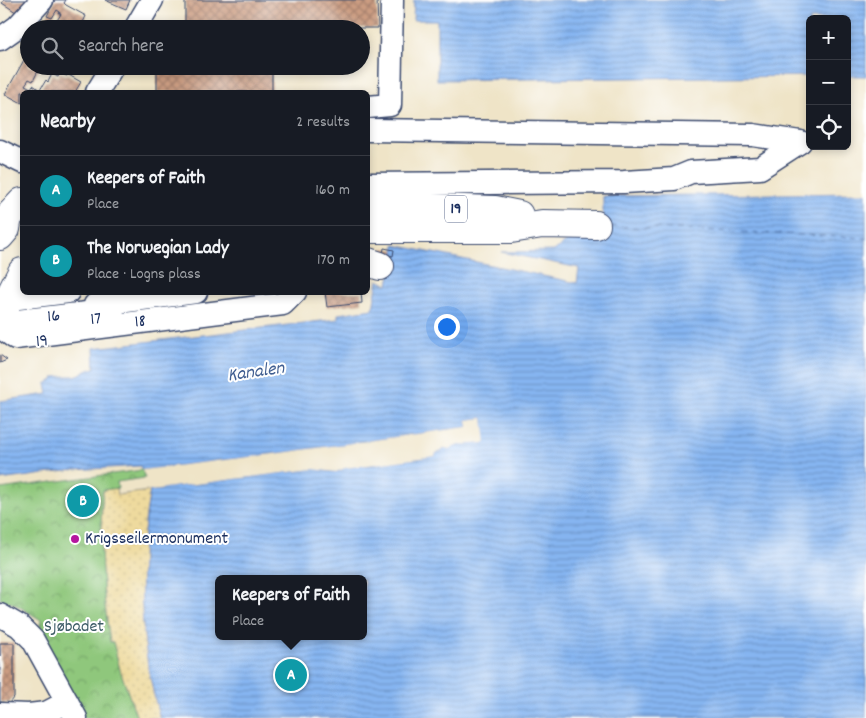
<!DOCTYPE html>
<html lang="en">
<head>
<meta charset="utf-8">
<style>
  :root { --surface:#171b24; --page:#242831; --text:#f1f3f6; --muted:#9ea1a6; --line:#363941; --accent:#1a73e8 }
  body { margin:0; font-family:Dekko,sans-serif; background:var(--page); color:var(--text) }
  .controls { position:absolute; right:15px; top:15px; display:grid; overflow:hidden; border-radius:8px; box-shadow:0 2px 8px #0003 }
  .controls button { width:45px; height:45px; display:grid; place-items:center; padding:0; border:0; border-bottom:1px solid var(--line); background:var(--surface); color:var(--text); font:25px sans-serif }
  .you { position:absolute; left:446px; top:326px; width:18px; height:18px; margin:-12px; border:4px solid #fff; border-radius:50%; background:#1a73e8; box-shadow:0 0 0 8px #1a73e833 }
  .badge { display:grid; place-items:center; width:32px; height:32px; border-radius:50%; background:var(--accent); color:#fff; font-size:16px; font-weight:700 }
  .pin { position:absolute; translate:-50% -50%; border:2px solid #fff; box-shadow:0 1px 5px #0006 }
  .popup { position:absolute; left:215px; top:575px; width:152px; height:65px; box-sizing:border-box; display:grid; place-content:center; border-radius:8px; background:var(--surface); filter:drop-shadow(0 1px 4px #0005); font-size:16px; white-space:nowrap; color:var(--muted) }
  .popup b { font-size:19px; color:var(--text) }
  .popup::after { content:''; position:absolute; left:50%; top:100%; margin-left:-10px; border:10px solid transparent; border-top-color:var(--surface) }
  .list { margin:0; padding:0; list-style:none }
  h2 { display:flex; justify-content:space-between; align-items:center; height:65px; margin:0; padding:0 20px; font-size:21px }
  h2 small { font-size:16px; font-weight:400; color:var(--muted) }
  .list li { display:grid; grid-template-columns:32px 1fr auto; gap:15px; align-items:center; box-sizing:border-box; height:70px; padding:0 20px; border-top:1px solid var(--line) }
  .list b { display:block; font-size:19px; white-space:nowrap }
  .list p { margin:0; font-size:16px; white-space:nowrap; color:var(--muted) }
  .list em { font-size:16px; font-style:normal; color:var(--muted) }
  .icon { flex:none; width:28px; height:28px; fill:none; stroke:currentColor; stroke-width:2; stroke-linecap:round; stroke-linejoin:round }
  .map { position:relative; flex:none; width:866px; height:718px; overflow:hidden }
  .search { position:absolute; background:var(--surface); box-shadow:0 2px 8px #0003; left:20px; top:20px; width:350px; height:55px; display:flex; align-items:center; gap:12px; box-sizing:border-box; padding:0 18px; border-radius:28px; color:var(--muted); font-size:19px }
  .panel { position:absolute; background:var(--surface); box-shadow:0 2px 8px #0003; left:20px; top:90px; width:350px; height:205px; border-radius:8px }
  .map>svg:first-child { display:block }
</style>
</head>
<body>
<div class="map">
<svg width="866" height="718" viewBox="0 0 866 718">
  <defs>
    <pattern id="sand-dots" width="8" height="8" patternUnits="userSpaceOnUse" patternTransform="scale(1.25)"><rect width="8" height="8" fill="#eeda9e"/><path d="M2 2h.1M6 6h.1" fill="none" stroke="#ccbb8a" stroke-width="1.8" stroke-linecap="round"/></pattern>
    <pattern id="park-crowns" width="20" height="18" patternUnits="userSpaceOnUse" patternTransform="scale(1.25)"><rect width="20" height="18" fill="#8fc77b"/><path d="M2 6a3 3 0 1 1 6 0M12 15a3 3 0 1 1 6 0" fill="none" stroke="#74a268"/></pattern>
    <pattern id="water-rules" width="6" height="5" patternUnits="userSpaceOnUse" patternTransform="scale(1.25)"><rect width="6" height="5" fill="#86b5f1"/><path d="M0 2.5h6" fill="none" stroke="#6d94c6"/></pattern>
    <pattern id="building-cross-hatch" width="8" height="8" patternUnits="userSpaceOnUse" patternTransform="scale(1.25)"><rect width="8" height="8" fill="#cb9c81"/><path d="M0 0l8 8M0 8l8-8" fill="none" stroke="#a4806d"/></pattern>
  </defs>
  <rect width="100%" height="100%" fill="#fff"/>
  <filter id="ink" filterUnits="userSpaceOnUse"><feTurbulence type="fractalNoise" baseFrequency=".02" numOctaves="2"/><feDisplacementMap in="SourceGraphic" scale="10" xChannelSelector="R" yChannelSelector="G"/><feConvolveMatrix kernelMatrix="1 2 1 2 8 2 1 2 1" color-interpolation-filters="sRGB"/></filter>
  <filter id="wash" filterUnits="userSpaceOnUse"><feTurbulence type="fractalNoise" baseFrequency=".0096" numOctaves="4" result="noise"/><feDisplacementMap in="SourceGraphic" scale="20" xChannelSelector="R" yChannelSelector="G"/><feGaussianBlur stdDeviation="1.12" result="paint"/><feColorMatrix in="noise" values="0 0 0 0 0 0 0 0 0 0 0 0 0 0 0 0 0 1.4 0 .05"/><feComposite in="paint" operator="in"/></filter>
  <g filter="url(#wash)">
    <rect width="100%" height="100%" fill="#efe4c7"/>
    <path fill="url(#sand-dots)" stroke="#84847e" d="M116,488L117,495L150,491C136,564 139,646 160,718H137L120,670L113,642H110C102,591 98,541 103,490Z"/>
    <path fill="url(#park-crowns)" stroke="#557b6c" d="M142,470L145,478L117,482L118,488L103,490C98,541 102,591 110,642H113L120,670L137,718H84L38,633L41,620L15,604L0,599V489Z"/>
    <g fill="url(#water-rules)" stroke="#5072a8" fill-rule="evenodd">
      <path d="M414,0H866V76H847V19H810V76L437,80V20H413Z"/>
      <path d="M866,193V718H160C139,646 136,564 150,491L160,490L164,488L313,469C327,469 332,476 345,468L435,456L436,453L443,450L444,448L449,449L459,445L485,443L483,418L467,420L468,427L460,428L274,454L142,470L140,466L74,470L0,480V401L48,394L46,384L53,380L54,377C61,376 68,376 75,376C80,375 88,369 95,368L94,348L338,319V314L373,309L378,280L388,285L395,245L577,283L579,268L501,252L554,251L570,239H603V196ZM218,579H364V636H218Z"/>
    </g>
    <path fill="#efe4c7" d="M483,418L486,443L459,445L449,449L444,448L443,450L436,453L435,456L345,468L336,472L313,469L164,488L160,490L148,491L149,489L159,488L164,485L313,467H320L333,470L345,466L433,454L434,451L441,448L443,445L448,447L459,442L483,441L481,421L470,423L469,428L460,431L274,457L143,473L142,470L274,454L460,428L468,427L467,420Z"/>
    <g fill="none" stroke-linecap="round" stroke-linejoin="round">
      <path stroke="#405e91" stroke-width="1" stroke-dasharray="6 5" stroke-linecap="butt" d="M610,226L866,238"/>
    </g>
    <g id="blocks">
      <g fill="url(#building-cross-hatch)">
        <path d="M4,0H29L19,14L2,3Z"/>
        <path d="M55,0H66L64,3L66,5L86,16L80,29H69L56,22L61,14H59L60,12L57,10L52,18L47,16Z"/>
        <path d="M105,0H130L126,9Z"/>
        <path d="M185,0H377L378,28H156V26H185Z"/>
        <path d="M43,24L51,29H40Z"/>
        <path d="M29,51V66L40,67L33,81L29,79L25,85L31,88L33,85L40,90L46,80L48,82L52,74L58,77L60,73L67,76V74L81,82L75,92H22V103L5,94Z"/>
        <rect x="157" y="66" width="115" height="26"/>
        <path d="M384,248L394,250L393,256L383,254Z"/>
        <path d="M325,292H361L362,303L327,307Z"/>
        <path d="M0,355L7,360L0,363Z"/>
        <path d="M0,643H14V697L9,703L0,702V674L1,675Z"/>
      </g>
    </g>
  </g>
  <g filter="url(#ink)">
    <use href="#blocks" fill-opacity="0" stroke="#3b4a6e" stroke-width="1"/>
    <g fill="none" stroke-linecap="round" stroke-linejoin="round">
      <g stroke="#3b4a6e" stroke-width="25">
        <g id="minor">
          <path d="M135,29L152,0"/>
          <path d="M0,39L17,27L42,0"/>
          <path d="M97,92L113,66"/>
          <path d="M368,107L390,105L392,0"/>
          <path d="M368,130L753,135L800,142"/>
          <path d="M0,151L22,162"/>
          <path d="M368,184L624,182L674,179L691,172L760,168L800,142"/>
          <path d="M10,299L68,292"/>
          <path d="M95,305L196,292"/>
          <path id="s1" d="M0,323L113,310"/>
          <path id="s2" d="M0,327L15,338L283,304L295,292"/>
          <path d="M0,615L19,626L33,640L76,718"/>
          <path d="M0,714L29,715L46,713L67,702"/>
        </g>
      </g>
      <g stroke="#3b4a6e" stroke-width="30">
        <g id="highway">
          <path d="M368,206L495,210L519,215"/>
          <path d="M368,229H511L542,224L596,225"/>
          <path d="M0,236L6,229L8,217L22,202"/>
          <path d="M368,262L380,266"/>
          <path d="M0,315L22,272"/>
        </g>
      </g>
      <use href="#minor" stroke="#fff" stroke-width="22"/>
      <use href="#highway" stroke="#fff" stroke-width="28"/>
    </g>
  </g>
  <circle fill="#b5179e" stroke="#fff" stroke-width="2" cx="75" cy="539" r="5"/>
  <g text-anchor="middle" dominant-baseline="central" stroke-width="4" stroke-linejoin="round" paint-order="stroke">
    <rect fill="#fff" stroke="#5f6d8e" stroke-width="1" x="445" y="195.5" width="22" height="27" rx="4"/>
    <g font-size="16" font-weight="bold" fill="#1b2f5e">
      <text x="456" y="209">19</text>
    </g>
    <g font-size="18" fill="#1b2f5e" stroke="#fff">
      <text stroke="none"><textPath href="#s1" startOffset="54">16</textPath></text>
      <text transform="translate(96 320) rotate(-7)">17</text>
      <text stroke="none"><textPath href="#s2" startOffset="145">18</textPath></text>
      <text transform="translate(42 342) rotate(-7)">19</text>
    </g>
    <g font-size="18" fill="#1b2f5e" stroke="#fff" text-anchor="start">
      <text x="85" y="539">Krigsseilermonument</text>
    </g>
    <g font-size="18" fill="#3e5d67" stroke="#fff">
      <text x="74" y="627">Sjøbadet</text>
    </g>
    <g font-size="19" font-style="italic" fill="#405e91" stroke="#fff">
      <text transform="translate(256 373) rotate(-8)">Kanalen</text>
    </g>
  </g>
</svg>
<div class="controls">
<button>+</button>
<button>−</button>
<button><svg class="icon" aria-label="locate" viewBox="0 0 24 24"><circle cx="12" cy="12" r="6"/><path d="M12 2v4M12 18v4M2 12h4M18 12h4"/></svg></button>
</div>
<div class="you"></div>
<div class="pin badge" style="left:291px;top:675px;background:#0f9aa8">A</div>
<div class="popup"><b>Keepers of Faith</b>Place</div>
<div class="pin badge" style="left:83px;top:501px;background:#0f9aa8">B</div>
<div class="search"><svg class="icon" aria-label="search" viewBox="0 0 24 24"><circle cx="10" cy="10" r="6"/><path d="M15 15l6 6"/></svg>Search here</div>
<section class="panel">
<h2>Nearby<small>2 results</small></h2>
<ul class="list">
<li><span class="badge" style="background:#0f9aa8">A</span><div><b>Keepers of Faith</b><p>Place</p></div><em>160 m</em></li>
<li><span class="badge" style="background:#0f9aa8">B</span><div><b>The Norwegian Lady</b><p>Place · Logns plass</p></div><em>170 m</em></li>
</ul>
</section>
</div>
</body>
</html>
